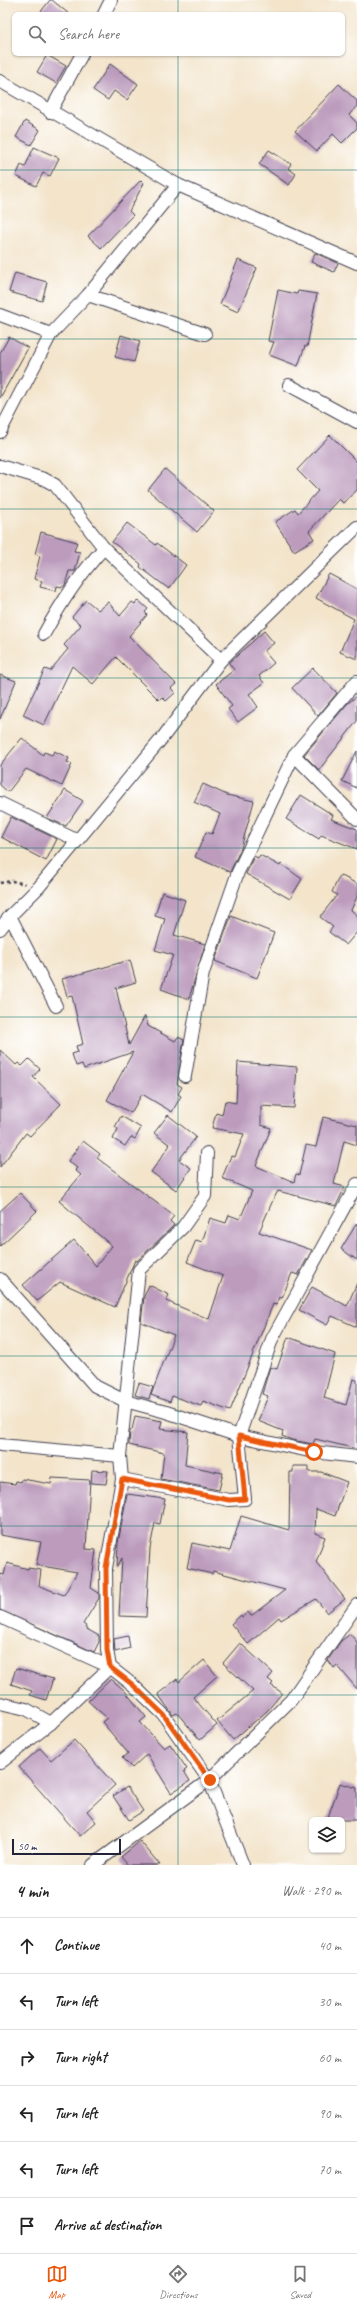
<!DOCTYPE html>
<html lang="en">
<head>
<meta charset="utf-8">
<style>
  :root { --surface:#fff; --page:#f6f6f6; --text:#222; --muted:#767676; --line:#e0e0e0; --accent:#ea580c }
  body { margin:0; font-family:Caveat,sans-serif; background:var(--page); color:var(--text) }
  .controls { position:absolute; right:12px; bottom:12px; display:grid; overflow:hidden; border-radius:6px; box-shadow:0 1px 3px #0004 }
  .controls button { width:36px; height:36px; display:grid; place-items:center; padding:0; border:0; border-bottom:1px solid var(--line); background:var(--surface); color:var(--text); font:20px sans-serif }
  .scale { position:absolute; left:12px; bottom:10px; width:109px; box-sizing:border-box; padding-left:4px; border:2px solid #22223b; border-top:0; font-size:11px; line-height:14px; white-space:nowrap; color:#22223b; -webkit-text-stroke:3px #fff; paint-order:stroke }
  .stop { position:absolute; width:12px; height:12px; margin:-9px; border:3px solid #ea580c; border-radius:50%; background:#fff }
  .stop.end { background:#ea580c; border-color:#fff; box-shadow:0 1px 4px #0008 }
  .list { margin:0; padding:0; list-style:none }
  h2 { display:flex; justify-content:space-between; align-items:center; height:52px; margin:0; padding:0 16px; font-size:17px }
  h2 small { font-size:13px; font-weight:400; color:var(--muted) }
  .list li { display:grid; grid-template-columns:26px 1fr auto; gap:12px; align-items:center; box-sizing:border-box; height:56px; padding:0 16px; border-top:1px solid var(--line) }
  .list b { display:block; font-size:15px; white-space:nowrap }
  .list em { font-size:13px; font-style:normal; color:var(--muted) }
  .icon { flex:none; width:22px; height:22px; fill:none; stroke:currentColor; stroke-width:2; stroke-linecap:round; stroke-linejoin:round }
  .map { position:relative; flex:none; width:357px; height:1865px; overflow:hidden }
  .search { position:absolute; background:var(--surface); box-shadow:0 1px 3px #0004; left:12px; right:12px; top:12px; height:44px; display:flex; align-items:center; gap:10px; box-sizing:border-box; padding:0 14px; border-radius:6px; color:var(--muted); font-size:15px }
  .sheet { height:388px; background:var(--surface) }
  nav { display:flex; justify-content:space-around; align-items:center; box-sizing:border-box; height:56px; border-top:1px solid var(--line); background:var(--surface); font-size:11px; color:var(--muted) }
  nav a { display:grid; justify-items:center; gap:2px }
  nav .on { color:var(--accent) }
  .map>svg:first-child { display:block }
</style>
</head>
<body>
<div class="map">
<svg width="357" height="1865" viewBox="0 0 357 1865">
  <rect width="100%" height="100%" fill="#fff"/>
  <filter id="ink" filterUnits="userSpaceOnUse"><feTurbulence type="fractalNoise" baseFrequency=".025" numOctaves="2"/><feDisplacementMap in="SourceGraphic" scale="8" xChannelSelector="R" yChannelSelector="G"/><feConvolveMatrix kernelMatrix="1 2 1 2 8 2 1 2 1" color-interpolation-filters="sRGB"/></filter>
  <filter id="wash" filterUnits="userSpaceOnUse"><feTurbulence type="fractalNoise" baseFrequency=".012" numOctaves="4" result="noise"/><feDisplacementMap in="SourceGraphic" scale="16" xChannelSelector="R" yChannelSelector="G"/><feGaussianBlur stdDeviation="0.9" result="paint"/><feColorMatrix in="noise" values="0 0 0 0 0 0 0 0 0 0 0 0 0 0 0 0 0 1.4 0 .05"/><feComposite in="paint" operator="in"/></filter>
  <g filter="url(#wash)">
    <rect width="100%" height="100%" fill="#f3e4ca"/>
    <g id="blocks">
      <g fill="#bc9bbd">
        <path d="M50,0H52L69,14H39Z"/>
        <path d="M47,55L66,66L56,83L37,72Z"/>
        <path d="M110,64L138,84L127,100L114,91L108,100L93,90Z"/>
        <path d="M339,84L357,101V106L349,115L357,123V128L342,143L333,134L317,151L295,131Z"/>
        <path d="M25,121L40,130L31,145L16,137Z"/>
        <path d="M34,147L59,158L50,176L43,173L36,186L16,176L21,165L25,167Z"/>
        <path d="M269,150L291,164L288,168L296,174L289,185L259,164Z"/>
        <path d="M141,180L144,183L129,211L133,215L101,248L88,236Z"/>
        <path d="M315,253L338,263L334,272L311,262Z"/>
        <path d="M238,260L257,268L238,312L220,304Z"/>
        <path d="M15,273L47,282L42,301L9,292Z"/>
        <path d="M278,290L297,294L298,291L317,294L307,347L305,346L298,366L269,355L274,342L268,341Z"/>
        <path d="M121,335L140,341L134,362L115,357Z"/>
        <path d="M9,337L28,348L0,398V353Z"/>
        <path d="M330,435L357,462V490L343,503L339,499L309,531L314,539L294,551L275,522L295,509L298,513L318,491L297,470Z"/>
        <path d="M165,469L214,511L197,532L148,490Z"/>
        <path d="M127,523L156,545L157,543L186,565L169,589L140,567L141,564L112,542Z"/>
        <path d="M41,532L77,542L74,551L80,552L75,571H69L65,585L63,587L57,586L56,591L40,587L42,581L34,579L40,556L35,554Z"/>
        <path d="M329,574L357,589V659L340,652L354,619L316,598Z"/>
        <path d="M86,600L98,610L108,602L120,616L132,602L135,604L138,600L148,609L145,612L147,615L129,636L176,684L171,688L175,693L166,701L162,697L159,700L116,657L93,684L72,666L44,725L23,715L45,669L50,671L68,649L64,645L81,625L72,617Z"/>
        <path d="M264,631L274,643L264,651L274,663L259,676L264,683L249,694L258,707L238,722L228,709L232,706L216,684L234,670L229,663Z"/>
        <path d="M313,668L337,693L318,716L292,688Z"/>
        <path d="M0,675L16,681L0,719Z"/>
        <path d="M357,696V721L319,770L304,755L347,704Z"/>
        <path d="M22,738L43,755L44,752L52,755L54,751L69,758L67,762L72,764L62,786L26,769L8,792L0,785V765Z"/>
        <path d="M357,751V788L342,781Z"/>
        <path d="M203,784L227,795L254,801L241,848L230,872L195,857L206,832L212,834L220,814L194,802Z"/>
        <path d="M65,790L83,801L66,826L47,818Z"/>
        <path d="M301,795L333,815L331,819L357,829V849L321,835L319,839L286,819Z"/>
        <path d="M11,817L57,839L46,861L1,837Z"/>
        <path d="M260,855L280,866L281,864L302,879L290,899L246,874L254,856L258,858Z"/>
        <path d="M340,875L357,884V897L351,910L357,915V932L346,945L329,932L333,927L320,917L337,895L332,892Z"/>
        <path d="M162,892L185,900L174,935L205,944L189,999L161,989L173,955L155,950L165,919L155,916Z"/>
        <path d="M231,916L274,933L257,978L215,961Z"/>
        <path d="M130,960L136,982L116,988L129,1045L145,1016L148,1026L175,1041L178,1037L184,1040L177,1084L182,1087L178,1094L181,1096L172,1112L142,1094L131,1113L107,1100L133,1052L84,1069L82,1064L76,1066L72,1054L78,1052L76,1046L83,1044L72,996L67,997L62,979Z"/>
        <path d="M0,1050L16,1065L18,1063L22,1066L29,1059L40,1069L33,1077L61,1104L30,1136L26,1133L0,1167Z"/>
        <path d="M238,1062L297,1067L294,1108L261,1106V1125L271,1128L256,1166L294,1182L296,1174L299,1175L306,1145L316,1147L323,1117L357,1125V1145L344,1141L334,1184L345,1187L336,1206L278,1191L273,1200L259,1232L312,1250L298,1275L292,1273L282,1298L279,1297L276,1305L273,1304L230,1411L203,1401L201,1406L172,1396L170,1402L151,1395L174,1335L141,1322L144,1297L149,1285L169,1295L166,1301L209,1319L223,1276L187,1262L196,1240L202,1242L210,1218L226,1223L229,1215L240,1219L252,1191L222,1178L231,1156L235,1157L244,1134L212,1128L216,1113L222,1115L225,1101L236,1103Z"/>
        <path d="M168,1115L196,1137L179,1160L191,1168L176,1190L151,1172L170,1145L154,1133Z"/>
        <path d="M121,1116L141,1128L135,1139L131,1137L125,1146L113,1139L118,1129L115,1127Z"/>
        <path d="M83,1141L100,1154L97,1158L174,1216L170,1221L174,1225L137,1261L135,1260L115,1307L60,1282L37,1301L23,1285L74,1240L96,1266L112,1246L59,1201L81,1175L75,1170L77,1168L68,1161Z"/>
        <path d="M20,1193L37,1211L0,1246V1211Z"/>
        <path d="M357,1223V1260L341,1249Z"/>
        <path d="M357,1283V1327L332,1316L327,1325L299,1310L312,1287L347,1306Z"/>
        <path d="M288,1337L335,1354L324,1398L346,1405L353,1379L357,1380V1449L315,1439L313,1444L292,1440L282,1436L283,1431L258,1421L268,1396L262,1394L270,1367L277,1369Z"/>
        <path d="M139,1383L153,1387L149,1399L135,1395Z"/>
        <path d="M135,1416L162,1421L160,1429L188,1432L185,1465L223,1473L219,1490L161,1479L164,1453L129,1445L130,1430H132Z"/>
        <path d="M293,1466H309V1472H321L347,1482L335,1516L316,1509L315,1533L325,1537L316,1562L345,1599L327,1613L316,1599L281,1620L279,1617L248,1644L231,1624L241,1615L242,1617L248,1612L251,1616L285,1590L213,1571L212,1574L187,1568L192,1543L230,1551L241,1516L289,1530L290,1472H293Z"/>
        <path d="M92,1470L108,1471L106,1484L91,1483Z"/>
        <path d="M52,1478L90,1480L86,1549L96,1550L91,1588L99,1593V1598L83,1624L86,1626L85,1628L99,1636V1642L94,1652L0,1610V1574L4,1575L7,1563L28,1569V1568L41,1570L39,1586L64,1595L77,1572L36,1565L41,1542L0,1535V1482L15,1484L16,1481L21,1482L22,1479L51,1484Z"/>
        <path d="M127,1494L165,1499L160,1524L155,1523L150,1548L146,1617L119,1616L122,1558L117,1567L118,1543Z"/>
        <path d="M350,1634L357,1642V1689L337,1665L334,1668L328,1660L341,1641Z"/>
        <path d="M128,1636L130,1648L115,1652L114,1639Z"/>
        <path d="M240,1643L273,1673L268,1679L273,1683L271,1685L282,1693L267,1711L233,1740L217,1721L253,1691L223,1663Z"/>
        <path d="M204,1660L217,1676L193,1697L217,1725L200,1740L177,1713L173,1715L158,1694L177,1679L179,1682Z"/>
        <path d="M16,1668L53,1679L46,1700L30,1695L32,1691L11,1684Z"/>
        <path d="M111,1679L124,1690L146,1717L140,1722L164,1748L170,1744L187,1769L184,1771L190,1781L171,1793L147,1754L132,1768L122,1758L128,1753L102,1722L107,1718L88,1701Z"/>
        <path d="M74,1740L115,1785L87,1811L96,1822L80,1836L19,1767L40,1748L51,1760Z"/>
        <path d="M340,1783L357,1788V1820H327Z"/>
        <path d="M127,1787L143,1811L129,1820L113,1796Z"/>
        <path d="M140,1841L160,1865H128L121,1857Z"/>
      </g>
    </g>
  </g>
  <g filter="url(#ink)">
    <use href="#blocks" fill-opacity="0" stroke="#413f50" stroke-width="1"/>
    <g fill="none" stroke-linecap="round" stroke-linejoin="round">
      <g stroke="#413f50" stroke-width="14">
        <g id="minor">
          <path d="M104,14L111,0"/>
          <path d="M0,81L178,185L357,263"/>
          <path d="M50,112L82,54"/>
          <path d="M88,295L205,334"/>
          <path d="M0,315L51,334"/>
          <path d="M289,385L357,422"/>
          <path d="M0,432L51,334L88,295L178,185"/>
          <path d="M0,466L44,479L55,485L104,548L221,660"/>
          <path d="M44,634C62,601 79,575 104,548"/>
          <path d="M294,755L357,819"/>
          <path d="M0,803L76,840"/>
          <path d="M10,916L56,1006"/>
          <path d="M0,929L10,916L39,887L163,737L221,660L357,527"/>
          <path d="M185,1076L203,973L238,872L294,755L357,681"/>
          <path d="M0,1279L95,1386L125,1401L166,1412L239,1436L314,1452L357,1457"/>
          <path d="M0,1445L120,1456"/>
          <path d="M122,1479L229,1500L245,1499L239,1436L272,1339L357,1184"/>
          <path d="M0,1617L110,1667L133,1685L163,1714L209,1780L243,1865"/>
          <path d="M0,1703L26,1709L51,1723"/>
          <path d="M0,1763L51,1723L110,1667L107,1650L106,1568L122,1479L120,1456L139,1270L183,1227L205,1196L207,1153"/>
          <path d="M93,1865L209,1780L291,1700L357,1605"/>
        </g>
      </g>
      <path stroke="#413f50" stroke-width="2.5" stroke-dasharray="3 3" stroke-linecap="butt" d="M0,883L12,881L25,884"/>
      <use href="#minor" stroke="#fff" stroke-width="12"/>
    </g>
  </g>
  <g fill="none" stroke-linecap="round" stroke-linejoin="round" filter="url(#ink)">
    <path stroke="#ea580c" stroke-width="5" d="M210,1780L163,1714L133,1685L110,1667L107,1650L106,1568L122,1479L229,1500L245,1499L239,1436L314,1452"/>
  </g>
  <path fill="none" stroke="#0f766e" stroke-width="1" stroke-opacity="0.55" d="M178,0V14M178,54V1865M0,170H357M0,339H357M0,509H357M0,678H357M0,848H357M0,1017H357M0,1187H357M0,1356H357M0,1526H357M0,1695H357"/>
</svg>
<div class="controls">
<button><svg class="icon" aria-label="layers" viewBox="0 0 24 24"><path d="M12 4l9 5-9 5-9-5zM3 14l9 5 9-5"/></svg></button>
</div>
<div class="scale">50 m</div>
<div class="stop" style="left:314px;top:1452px"></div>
<div class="stop end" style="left:210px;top:1780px"></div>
<div class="search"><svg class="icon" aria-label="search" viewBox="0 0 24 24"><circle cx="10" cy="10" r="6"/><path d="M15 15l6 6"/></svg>Search here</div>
</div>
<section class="sheet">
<h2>4 min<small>Walk · 290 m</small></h2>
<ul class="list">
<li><svg class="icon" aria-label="ahead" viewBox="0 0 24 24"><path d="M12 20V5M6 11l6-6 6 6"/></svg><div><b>Continue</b></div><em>40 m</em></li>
<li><svg class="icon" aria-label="left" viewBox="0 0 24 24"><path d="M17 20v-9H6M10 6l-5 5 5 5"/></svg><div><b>Turn left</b></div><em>30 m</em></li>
<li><svg class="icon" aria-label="right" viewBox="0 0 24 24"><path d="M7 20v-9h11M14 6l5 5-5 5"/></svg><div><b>Turn right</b></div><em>60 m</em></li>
<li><svg class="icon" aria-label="left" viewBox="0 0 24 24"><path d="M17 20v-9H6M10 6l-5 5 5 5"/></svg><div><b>Turn left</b></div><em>90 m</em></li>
<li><svg class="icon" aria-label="left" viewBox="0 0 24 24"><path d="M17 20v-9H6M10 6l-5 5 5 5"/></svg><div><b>Turn left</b></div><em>70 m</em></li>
<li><svg class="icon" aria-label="arrive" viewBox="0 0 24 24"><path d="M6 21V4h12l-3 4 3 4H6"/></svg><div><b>Arrive at destination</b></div></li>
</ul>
</section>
<nav>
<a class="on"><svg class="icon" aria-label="map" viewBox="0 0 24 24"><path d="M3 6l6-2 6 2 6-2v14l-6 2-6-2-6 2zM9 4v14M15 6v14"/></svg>Map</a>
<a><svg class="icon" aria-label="directions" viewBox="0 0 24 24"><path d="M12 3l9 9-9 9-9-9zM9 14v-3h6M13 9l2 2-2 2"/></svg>Directions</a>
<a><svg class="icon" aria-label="saved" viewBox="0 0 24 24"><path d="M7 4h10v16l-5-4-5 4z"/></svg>Saved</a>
</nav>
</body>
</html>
